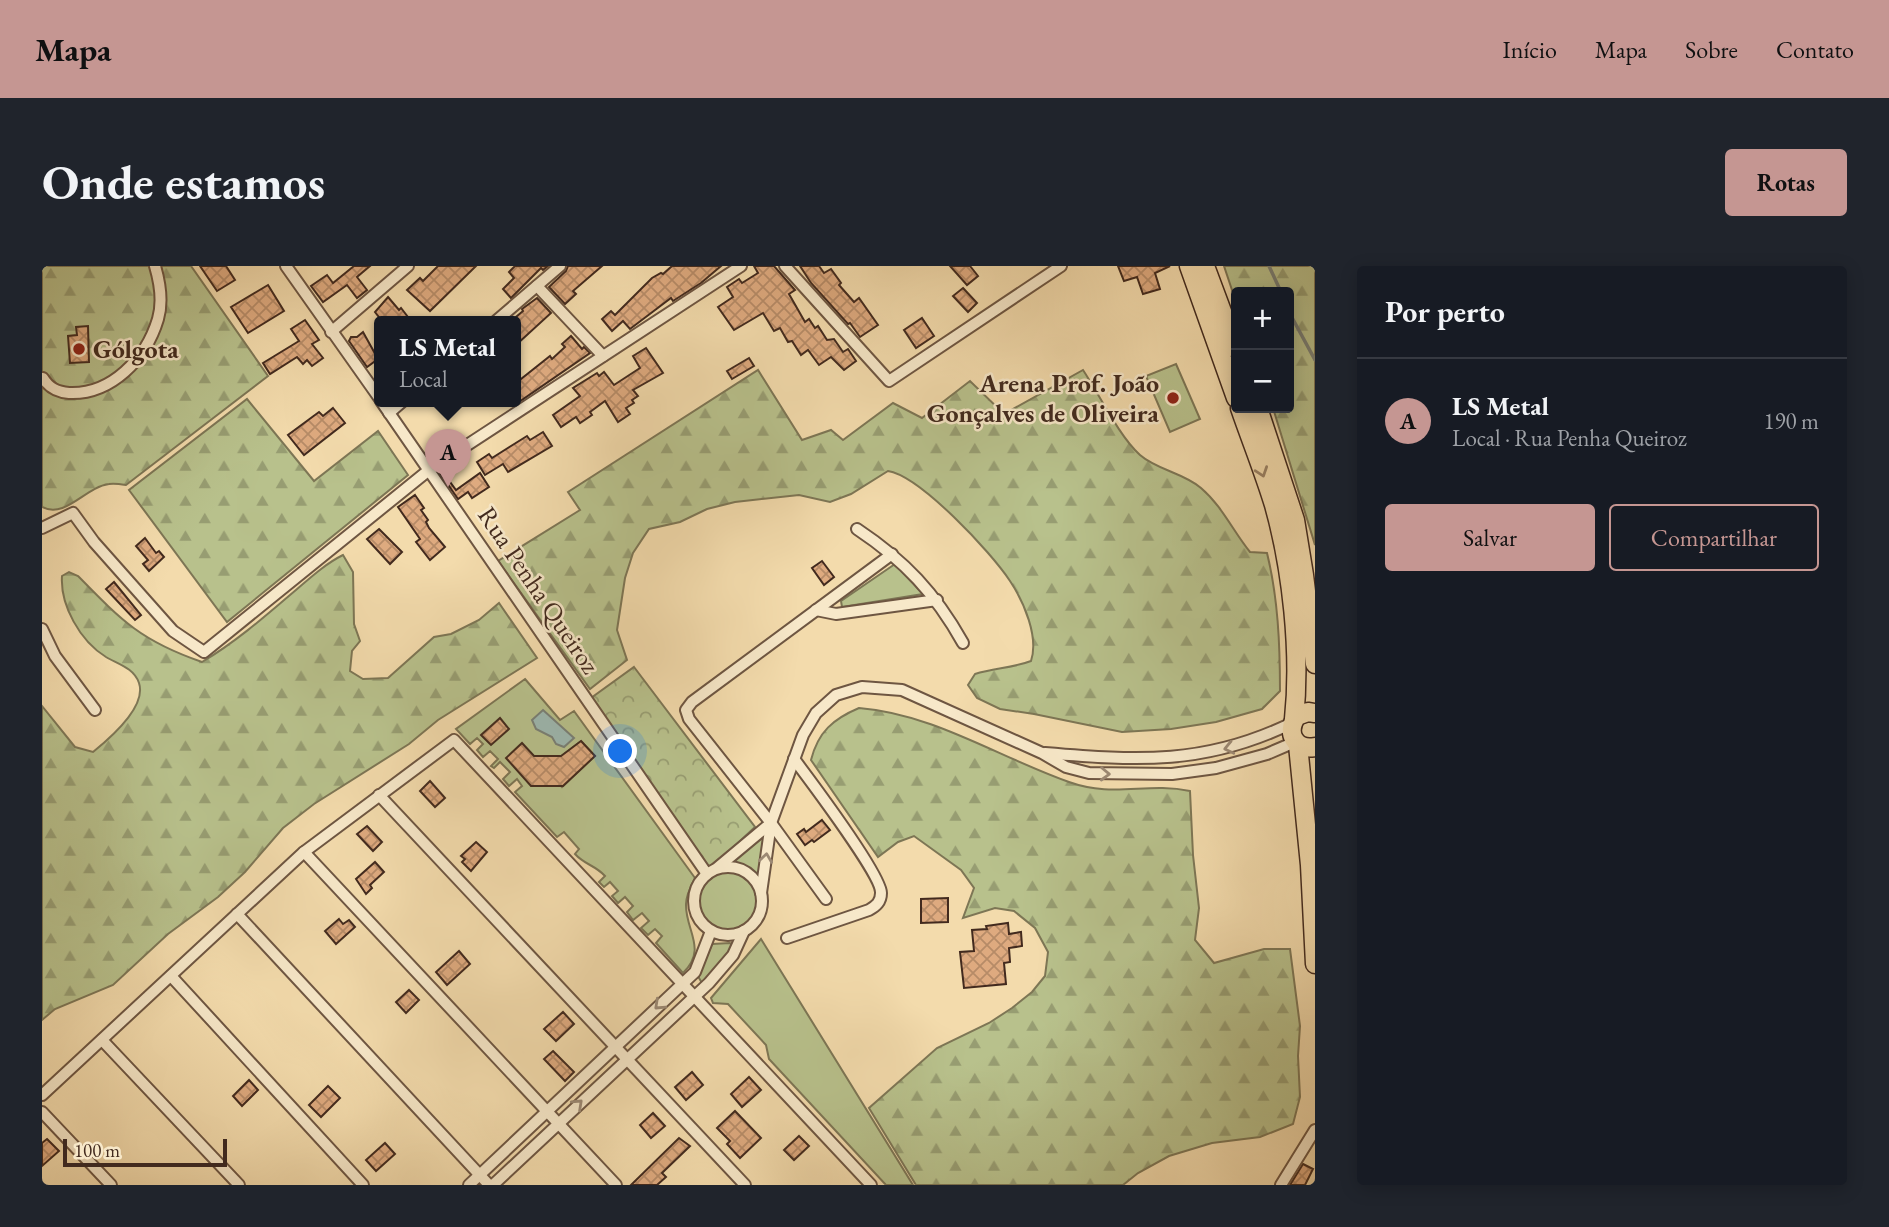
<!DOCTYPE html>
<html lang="pt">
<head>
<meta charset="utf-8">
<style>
  :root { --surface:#171b24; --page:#20242c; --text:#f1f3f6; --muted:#9ea1a6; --line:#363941; --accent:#c59692 }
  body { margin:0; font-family:"EB Garamond",serif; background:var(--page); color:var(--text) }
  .controls { position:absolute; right:21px; top:21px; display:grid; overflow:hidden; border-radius:7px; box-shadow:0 4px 18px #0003 }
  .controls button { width:63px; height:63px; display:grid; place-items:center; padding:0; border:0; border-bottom:2px solid var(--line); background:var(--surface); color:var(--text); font:35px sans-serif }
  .scale { position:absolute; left:21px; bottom:18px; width:164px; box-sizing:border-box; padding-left:7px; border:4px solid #422a1e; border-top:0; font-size:19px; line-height:24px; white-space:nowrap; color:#422a1e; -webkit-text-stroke:5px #f7e8c9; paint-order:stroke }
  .you { position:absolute; left:579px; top:486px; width:24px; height:24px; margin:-18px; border:5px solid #fff; border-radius:50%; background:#1a73e8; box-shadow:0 0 0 10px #1a73e833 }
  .badge { display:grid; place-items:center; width:46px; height:46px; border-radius:50%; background:var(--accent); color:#111; font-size:23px; font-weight:700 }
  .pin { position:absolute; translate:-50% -58px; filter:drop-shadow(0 2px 4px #0008) }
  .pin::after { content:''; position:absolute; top:37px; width:24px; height:21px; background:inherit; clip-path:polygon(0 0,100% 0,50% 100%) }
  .popup { position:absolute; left:332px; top:50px; width:147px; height:91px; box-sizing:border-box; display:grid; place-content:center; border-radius:7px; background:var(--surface); filter:drop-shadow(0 2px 5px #0005); font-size:23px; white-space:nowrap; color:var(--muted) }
  .popup b { font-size:26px; color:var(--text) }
  .popup::after { content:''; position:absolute; left:50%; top:100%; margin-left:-14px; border:14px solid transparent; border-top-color:var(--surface) }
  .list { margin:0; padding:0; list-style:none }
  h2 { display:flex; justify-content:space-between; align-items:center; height:91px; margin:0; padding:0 28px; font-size:30px }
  h2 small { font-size:23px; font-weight:400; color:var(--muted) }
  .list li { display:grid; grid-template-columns:46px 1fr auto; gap:21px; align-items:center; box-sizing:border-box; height:126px; padding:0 28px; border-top:2px solid var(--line) }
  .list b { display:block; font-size:26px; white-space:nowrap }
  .list p { margin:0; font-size:23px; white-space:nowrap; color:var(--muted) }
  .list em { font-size:23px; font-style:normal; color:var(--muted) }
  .actions { display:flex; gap:14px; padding:21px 28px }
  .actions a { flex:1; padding:16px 0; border:2px solid var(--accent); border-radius:7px; text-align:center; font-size:24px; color:var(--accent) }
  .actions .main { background:var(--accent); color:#111 }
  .map { position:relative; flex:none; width:1273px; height:919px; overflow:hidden; border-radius:7px }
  header { display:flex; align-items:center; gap:42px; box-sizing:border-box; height:98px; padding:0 35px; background:var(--accent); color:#111 }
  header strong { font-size:33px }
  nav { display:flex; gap:38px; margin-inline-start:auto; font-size:24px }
  .intro { display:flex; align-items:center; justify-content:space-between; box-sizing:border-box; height:168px; padding:0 42px }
  h1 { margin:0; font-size:49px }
  .button { padding:18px 32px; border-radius:7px; background:var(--accent); color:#111; font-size:24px; font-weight:700 }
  main { display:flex; gap:42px; padding:0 42px }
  aside { flex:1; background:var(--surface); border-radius:7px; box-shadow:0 4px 18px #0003 }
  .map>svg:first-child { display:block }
</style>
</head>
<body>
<header>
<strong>Mapa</strong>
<nav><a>Início</a><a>Mapa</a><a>Sobre</a><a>Contato</a></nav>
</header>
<div class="intro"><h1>Onde estamos</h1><a class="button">Rotas</a></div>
<main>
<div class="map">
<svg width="1273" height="919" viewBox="0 0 1273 919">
  <defs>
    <pattern id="forest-firs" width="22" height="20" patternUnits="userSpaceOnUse" patternTransform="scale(1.75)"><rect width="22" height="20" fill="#b8c18c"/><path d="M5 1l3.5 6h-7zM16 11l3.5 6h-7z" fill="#979d72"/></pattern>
    <pattern id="park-crowns" width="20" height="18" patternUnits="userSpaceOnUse" patternTransform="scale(1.75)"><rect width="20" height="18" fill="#b8c18c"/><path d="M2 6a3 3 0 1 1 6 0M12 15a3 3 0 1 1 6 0" fill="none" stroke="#979d72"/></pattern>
    <pattern id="building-cross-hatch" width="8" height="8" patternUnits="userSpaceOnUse" patternTransform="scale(1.75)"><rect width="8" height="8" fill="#deaa7f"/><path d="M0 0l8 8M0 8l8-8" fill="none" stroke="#b68b67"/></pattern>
  </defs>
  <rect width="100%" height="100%" fill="#f3dbac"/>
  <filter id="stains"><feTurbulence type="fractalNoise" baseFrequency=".00286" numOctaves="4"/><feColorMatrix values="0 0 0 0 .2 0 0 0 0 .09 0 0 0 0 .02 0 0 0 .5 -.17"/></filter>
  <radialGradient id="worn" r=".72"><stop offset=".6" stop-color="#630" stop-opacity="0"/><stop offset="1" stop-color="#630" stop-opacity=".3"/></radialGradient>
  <g fill="#b8c18c" stroke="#7d7655" stroke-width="2" fill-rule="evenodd">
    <path d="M1134,98L1158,153L1128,166L1104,110Z"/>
    <path d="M853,298L881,328L800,341L799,335Z"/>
    <path d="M483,413L518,454L532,445L653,612C649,620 644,629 644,638C643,664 666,683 641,707L614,677L620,670L613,663L606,669L599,662L607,655L600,647L591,654L585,646L591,640L583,631L576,637L570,630L576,625L568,616L562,621L557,616L563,610C553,599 543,599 533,588L537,583L522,566L515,571L473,526L480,520L475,513L467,520L461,513L468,506L458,496L452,502L449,500L456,493L448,485L441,491L435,484L441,478L435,472L428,478L414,463ZM539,475L553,490L520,521L488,486L498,497L512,496Z"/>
    <path d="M717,568L724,569L718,606L713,608L693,598L692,591Z"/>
    <circle cx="686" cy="635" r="30"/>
    <path d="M719,673L871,919H844L727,793L724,779L686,738L671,737L669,732Z"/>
    <path d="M688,677L691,679V683L660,717L657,712V709L670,678Z"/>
  </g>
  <g fill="url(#forest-firs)" stroke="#7d7655" stroke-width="2">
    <path d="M0,0H149L226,110L84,219C78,218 72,217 67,218C43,221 24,253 0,241Z"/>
    <path d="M1182,0H1273V279L1231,142H1247V26H1194V36Z"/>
    <path d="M1041,104C1057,128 1077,170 1098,189C1115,204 1142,207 1159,222C1180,240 1191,265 1208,286L1225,287C1236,332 1238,378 1238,425L1220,443L1174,456L1129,463L1080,466L992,448L958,443L935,432L926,419L933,408C952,402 971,402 989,395C997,371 982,336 968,315C949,286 878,210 846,205L809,228L788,236L757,229L693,236L665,243L638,256L607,263L591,287L583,312L575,364L585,394L548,423L456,295L538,244L526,226L716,104L760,174L789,164L801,174L851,137L880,152L928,115L962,148Z"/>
    <path d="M205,133L272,215L336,165L366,209L185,356L87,224Z"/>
    <path d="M301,289L311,306L312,358L318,375L310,385L308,405L321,413L346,412L392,371L409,368L437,354L457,337L495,392L396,454L367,478L272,538L241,562L203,606L176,631L126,668L71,719L13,743L0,754V440L33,481L51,486C67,473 105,441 97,417C92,402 76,398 64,391C38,375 18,339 20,310L27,306L36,310C80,355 99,375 160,396C192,377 220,353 248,329C265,315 281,299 301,289Z"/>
    <path d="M817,442C892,448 956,491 1027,516C1071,532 1105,516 1148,525L1151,589L1157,642L1153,674L1172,697L1222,683H1248L1258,760L1256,790L1258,831L1251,858L1218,871L1170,877L1127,890L1096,907L1081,919H874L827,842L895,782L947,757L970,742L990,726L1003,710L1006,686L993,662L972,645L953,642L921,652L932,622L919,604L872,570L856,576L836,591L769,494C776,466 791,453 817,442Z"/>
  </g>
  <path fill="url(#park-crowns)" stroke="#7d7655" stroke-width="2" d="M592,401L713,561L667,604L549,432Z"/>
  <path fill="#9db9b2" stroke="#798077" stroke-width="2" d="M501,444L532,472L522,481L514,478L510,471L494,463L490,454Z"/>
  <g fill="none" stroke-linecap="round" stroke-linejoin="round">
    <g stroke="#798077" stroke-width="3.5">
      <path d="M1227,0L1239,26"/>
      <path d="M1247,46L1273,94"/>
    </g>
  </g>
  <g fill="url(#building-cross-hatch)" stroke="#422a1e" stroke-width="2">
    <path d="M158,0H184L193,14L175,25Z"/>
    <path d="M312,0H328L315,11L325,24L315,32L305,19L281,36L269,20L285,9L291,17Z"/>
    <path d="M396,0H434L388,45L365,24L378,12L381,15Z"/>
    <path d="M473,0H506L501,4L499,2L469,32L461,23L472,12L467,6Z"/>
    <path d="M526,0H560L531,25L534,28L523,38L507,21L524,5Z"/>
    <path d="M630,0H679L659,17L631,35L629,32L588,63L581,55L570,65L560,53L569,45L573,49L610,12L619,7L621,8Z"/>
    <path d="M712,0H732L753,24L747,28L763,56L767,53L773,62L776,60L785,74L792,73L801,86L806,83L814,95L802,104L789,91L777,99L766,84L759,89L750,75L746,76L738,62L732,65L721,47L692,64L676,41L691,31L685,21L697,13L700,17L716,7Z"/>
    <path d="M758,0H777L782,7L789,3L799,17L797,19L812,36L817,32L836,59L818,71L808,57L806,58L769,17Z"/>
    <path d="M908,0H928L936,10L925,19Z"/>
    <path d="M1076,0H1128L1113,7L1118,23L1101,28L1095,11L1082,15Z"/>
    <path d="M226,19L242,45L206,67L189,41Z"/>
    <path d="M921,22L935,37L926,46L911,30Z"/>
    <path d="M346,31L357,44L359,42L369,55H340L333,46Z"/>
    <path d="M495,32L509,47L474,79V51L481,45L480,43Z"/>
    <path d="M880,52L892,70L874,82L862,64Z"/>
    <path d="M263,54L277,74L270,78L281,92L270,100L265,94L261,98L255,91L228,108L221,97L257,75L249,63Z"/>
    <path d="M46,60L47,96L28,97L26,70L35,69L34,61Z"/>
    <path d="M321,66L336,93L325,101L307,75L309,71H315Z"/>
    <path d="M529,70L540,83L542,81L548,87L474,138V117L508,90L510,93L523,81L520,78Z"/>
    <path d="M604,82L621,107L591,124L596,130L590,134L592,137L584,142L588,148L576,156L563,135L548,146L550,149L538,157L534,151L519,161L511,149L538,130L531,122L555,107L557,110L562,106L572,119L598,102L591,90Z"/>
    <path d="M707,92L712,100L690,113L685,105Z"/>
    <path d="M291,142L303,157L262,189L246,169L277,146L281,150Z"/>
    <path d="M501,166L510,180L466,206L461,198L443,209L435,196L447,188L450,192L485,170L488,174Z"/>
    <path d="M400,205L414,224L438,207L447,221L430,232L426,226L416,233L398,207Z"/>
    <path d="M373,229L382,242L379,244L386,254L384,256L387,262L403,281L388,294L374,276L378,273L356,241Z"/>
    <path d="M337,263L360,286L348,298L325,273Z"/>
    <path d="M103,272L114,287L117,285L122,291L107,305L101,298L106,294L94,280Z"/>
    <path d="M780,295L792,311L782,319L770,302Z"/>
    <path d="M72,316L99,349L93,354L64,323Z"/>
    <path d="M458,452L467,463L449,479L439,469Z"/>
    <path d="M539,475L553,490L521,520H489L464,492L480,477L492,490H519Z"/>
    <path d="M388,515L403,532L393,541L378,525Z"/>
    <path d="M780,554L788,564L772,576L770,574L763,579L755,568L762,563L764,566Z"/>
    <path d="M325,560L340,576L331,585L315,568Z"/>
    <path d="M434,576L445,586L429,605L420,596L423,593L419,590Z"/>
    <path d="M333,596L342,606L328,619L330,622L324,628L314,613Z"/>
    <path d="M906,632V656L879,657V633Z"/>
    <path d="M297,653L301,658L307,654L313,661L294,678L283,665Z"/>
    <path d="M966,657L967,668L979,666L980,680L967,682L968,696L962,697L964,718L922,722L918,686L932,685L930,664L945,663L944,660Z"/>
    <path d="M417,685L428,698L405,719L394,706Z"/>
    <path d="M367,724L377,734L364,747L354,736Z"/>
    <path d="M521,746L532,758L514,775L502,763Z"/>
    <path d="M511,785L532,806L523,815L502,793Z"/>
    <path d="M650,806L661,819L644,834L633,821Z"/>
    <path d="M707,811L719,824L700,841L689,828Z"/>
    <path d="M207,814L216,824L200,840L191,830Z"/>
    <path d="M286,820L298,832L279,851L267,839Z"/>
    <path d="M693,845L719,872L698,892L685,878L688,875L675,862Z"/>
    <path d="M611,847L623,860L609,872L598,859Z"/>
    <path d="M757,870L767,880L752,894L742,884Z"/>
    <path d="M637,872L648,880L620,907L624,911L615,919H589Z"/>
    <path d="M5,873L17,885L0,900V877Z"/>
    <path d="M343,877L353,888L334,905L324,894Z"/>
    <path d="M1261,898L1271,903L1263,919H1248Z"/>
  </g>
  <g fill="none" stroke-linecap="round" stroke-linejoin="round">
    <g stroke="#6e5642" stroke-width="14">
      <g id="street">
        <path d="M244,0L338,133"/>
        <path d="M743,0L847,115L1019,0"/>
        <path d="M495,20L561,90"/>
        <path d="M454,55L518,0"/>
        <path d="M289,66L366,0"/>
        <path d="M1,112C7,122 15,126 27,127C69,129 104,93 116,53C121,36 118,17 113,0"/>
        <path d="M339,135L665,608"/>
        <path d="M347,147L361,135"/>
        <path d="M0,262L31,247L52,276L131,365L162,386L387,204L699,0"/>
        <path d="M815,263C863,295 893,327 921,377"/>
        <path d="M774,344L794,348L895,334"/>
        <path d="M0,363L13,390L53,444"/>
        <path d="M1003,487C1096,495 1164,499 1250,457"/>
        <path d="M337,529L703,919"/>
        <path d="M262,586L574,919"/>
        <circle cx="686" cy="635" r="34"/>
        <path d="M675,602L729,557"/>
        <path d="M719,627L729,557L761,469L774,447L794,429L820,421L860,424L1000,487L1024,501L1047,507L1130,508L1174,502L1225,488L1253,476"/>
        <path d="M784,633L729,557L647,453L644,444L650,436L850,288"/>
        <path d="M195,648L447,919"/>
        <path d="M745,672L827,644C834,640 839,636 839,627C840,610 767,513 752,493"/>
        <path d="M129,710L321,919"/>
        <path d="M60,774L197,919"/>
        <path d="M0,829L262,586L412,474L829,919"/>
        <path d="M0,846L69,919"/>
        <path d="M427,919L653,706L669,665"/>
        <path d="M451,919L667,717L691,689L702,665"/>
        <path d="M1239,919L1273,864"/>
      </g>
    </g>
    <g stroke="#422a1e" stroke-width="21">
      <g id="primary">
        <path d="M1147,0L1194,132"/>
        <path d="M1163,0L1194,83"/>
        <path d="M1198,142C1209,174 1222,206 1232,239C1250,303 1259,387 1252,453"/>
        <path d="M1216,142L1253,254L1262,309L1273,398"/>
        <path d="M1273,447L1266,446L1255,450C1243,466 1253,485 1273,481"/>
        <path d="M1256,479L1268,599L1273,698"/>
      </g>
    </g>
    <use href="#street" stroke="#f7e8c9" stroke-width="10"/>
    <use href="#primary" stroke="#f3dbac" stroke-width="18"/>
  </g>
  <defs><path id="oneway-chevron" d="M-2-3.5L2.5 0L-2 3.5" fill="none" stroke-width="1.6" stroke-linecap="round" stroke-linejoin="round" transform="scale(1.75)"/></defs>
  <use stroke="#9a8265" href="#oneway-chevron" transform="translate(1220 206) rotate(71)"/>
  <g stroke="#9c8974">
    <use href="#oneway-chevron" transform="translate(1187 482) rotate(167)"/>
    <use href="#oneway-chevron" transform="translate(1063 508) rotate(2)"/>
    <use href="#oneway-chevron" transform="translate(724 592) rotate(-82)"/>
    <use href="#oneway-chevron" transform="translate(617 739) rotate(137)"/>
    <use href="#oneway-chevron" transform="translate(536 838) rotate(-43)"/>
  </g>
  <g fill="#8f2418" stroke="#f7e8c9" stroke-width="2.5">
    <circle cx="37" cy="83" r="7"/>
    <circle cx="1131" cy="132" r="7"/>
  </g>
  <g text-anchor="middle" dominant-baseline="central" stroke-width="5" stroke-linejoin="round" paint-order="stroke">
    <g font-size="26" font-weight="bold" fill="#422a1e" stroke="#f7e8c9" text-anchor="start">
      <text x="51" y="83">Gólgota</text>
      <text x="1117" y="117" text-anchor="end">Arena Prof. João<tspan x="1117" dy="30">Gonçalves de Oliveira</tspan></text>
    </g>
    <g font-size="26" fill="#422a1e" stroke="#f7e8c9">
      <text transform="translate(497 324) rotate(56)">Rua Penha Queiroz</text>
    </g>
  </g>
  <rect width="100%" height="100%" filter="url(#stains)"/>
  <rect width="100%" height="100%" fill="url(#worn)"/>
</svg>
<div class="controls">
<button>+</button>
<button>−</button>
</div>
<div class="scale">100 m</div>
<div class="you"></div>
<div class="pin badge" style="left:406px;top:221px">A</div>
<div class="popup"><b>LS Metal</b>Local</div>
</div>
<aside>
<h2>Por perto<small></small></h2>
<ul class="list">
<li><span class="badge">A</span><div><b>LS Metal</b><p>Local · Rua Penha Queiroz</p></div><em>190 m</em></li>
</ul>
<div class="actions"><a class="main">Salvar</a><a>Compartilhar</a></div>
</aside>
</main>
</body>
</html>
